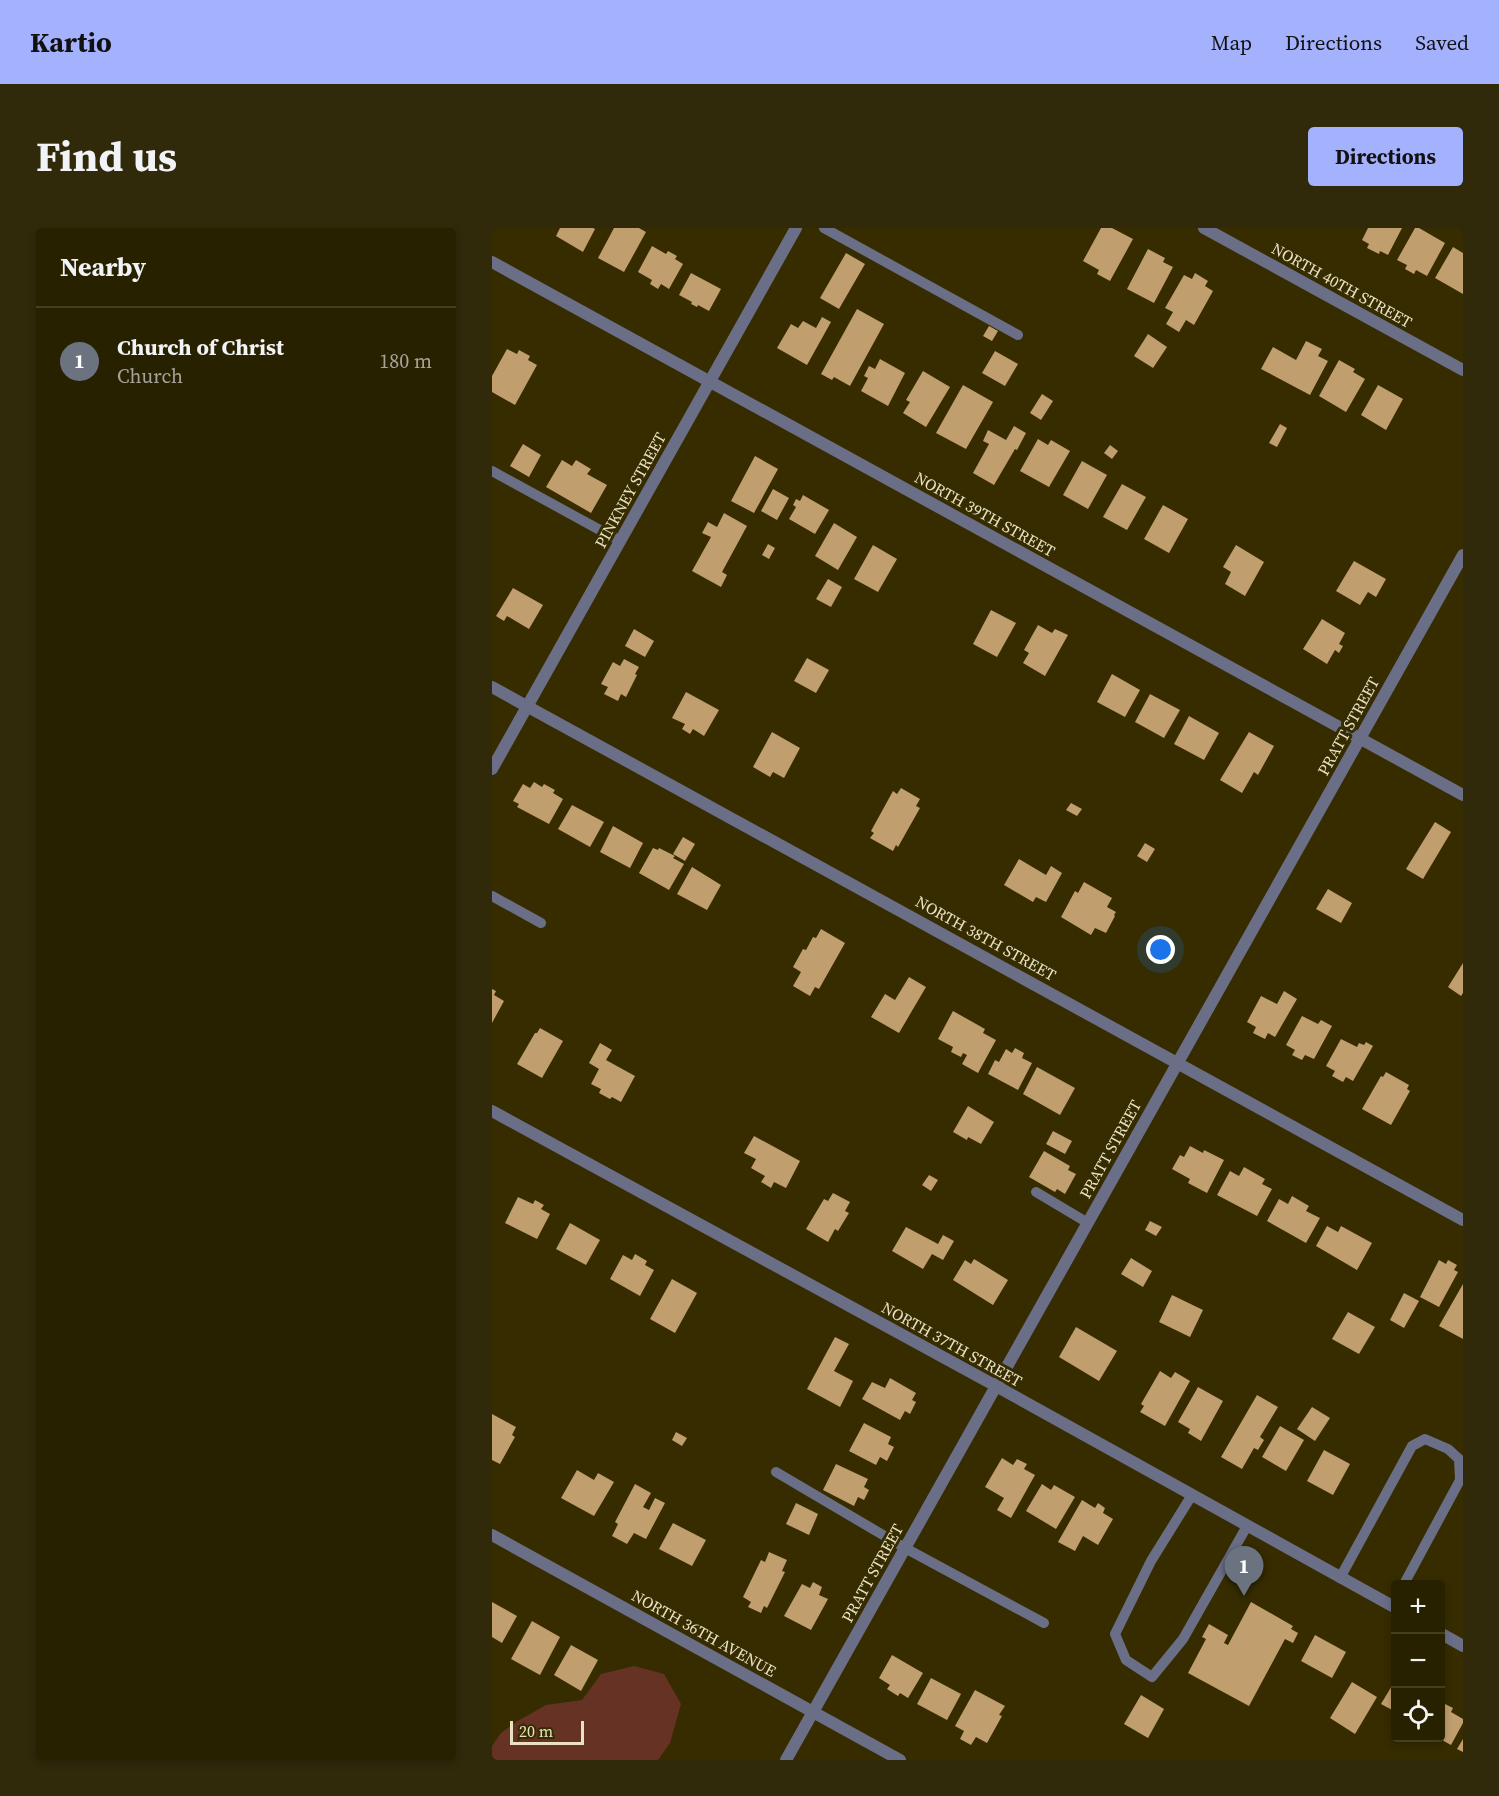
<!DOCTYPE html>
<html lang="en">
<head>
<meta charset="utf-8">
<style>
  :root { --surface:#282100; --page:#30290a; --text:#f1f3f6; --muted:#a5a399; --line:#443e22; --accent:#a4b1fc }
  body { margin:0; font-family:"Source Serif 4",serif; background:var(--page); color:var(--text) }
  .controls { position:absolute; right:18px; bottom:18px; display:grid; overflow:hidden; border-radius:6px; box-shadow:0 3px 9px #0003 }
  .controls button { width:54px; height:54px; display:grid; place-items:center; padding:0; border:0; border-bottom:2px solid var(--line); background:var(--surface); color:var(--text); font:30px sans-serif }
  .scale { position:absolute; left:18px; bottom:15px; width:74px; box-sizing:border-box; padding-left:6px; border:3px solid #e8e2c5; border-top:0; font-size:16px; line-height:21px; white-space:nowrap; color:#e8e2c5; -webkit-text-stroke:4px #362c00; paint-order:stroke }
  .you { position:absolute; left:669px; top:722px; width:21px; height:21px; margin:-15px; border:4px solid #fff; border-radius:50%; background:#1a73e8; box-shadow:0 0 0 9px #1a73e833 }
  .badge { display:grid; place-items:center; width:39px; height:39px; border-radius:50%; background:var(--accent); color:#fff; font-size:20px; font-weight:700 }
  .pin { position:absolute; translate:-50% -50px; filter:drop-shadow(0 2px 3px #0008) }
  .pin::after { content:''; position:absolute; top:32px; width:21px; height:18px; background:inherit; clip-path:polygon(0 0,100% 0,50% 100%) }
  .list { margin:0; padding:0; list-style:none }
  h2 { display:flex; justify-content:space-between; align-items:center; height:78px; margin:0; padding:0 24px; font-size:26px }
  h2 small { font-size:20px; font-weight:400; color:var(--muted) }
  .list li { display:grid; grid-template-columns:39px 1fr auto; gap:18px; align-items:center; box-sizing:border-box; height:108px; padding:0 24px; border-top:2px solid var(--line) }
  .list b { display:block; font-size:22px; white-space:nowrap }
  .list p { margin:0; font-size:20px; white-space:nowrap; color:var(--muted) }
  .list em { font-size:20px; font-style:normal; color:var(--muted) }
  .icon { flex:none; width:33px; height:33px; fill:none; stroke:currentColor; stroke-width:2; stroke-linecap:round; stroke-linejoin:round }
  .map { position:relative; flex:none; width:971px; height:1532px; overflow:hidden; border-radius:6px }
  header { display:flex; align-items:center; gap:36px; box-sizing:border-box; height:84px; padding:0 30px; background:var(--accent); color:#111 }
  header strong { font-size:28px }
  nav { display:flex; gap:33px; margin-inline-start:auto; font-size:21px }
  .intro { display:flex; align-items:center; justify-content:space-between; box-sizing:border-box; height:144px; padding:0 36px }
  h1 { margin:0; font-size:42px }
  .button { padding:15px 27px; border-radius:6px; background:var(--accent); color:#111; font-size:21px; font-weight:700 }
  main { display:flex; gap:36px; padding:0 36px }
  aside { flex:1; background:var(--surface); border-radius:6px; box-shadow:0 3px 9px #0003 }
  .map>svg:first-child { display:block }
</style>
</head>
<body>
<header>
<strong>Kartio</strong>
<nav><a>Map</a><a>Directions</a><a>Saved</a></nav>
</header>
<div class="intro"><h1>Find us</h1><a class="button">Directions</a></div>
<main>
<aside>
<h2>Nearby<small></small></h2>
<ul class="list">
<li><span class="badge" style="background:#6b7280">1</span><div><b>Church of Christ</b><p>Church</p></div><em>180 m</em></li>
</ul>
</aside>
<div class="map">
<svg width="971" height="1532" viewBox="0 0 971 1532">
  <rect width="100%" height="100%" fill="#362c00"/>
  <path fill="#663224" d="M142,1438L172,1446L189,1476L178,1515L166,1532H0V1518L9,1505L24,1494L54,1477L90,1472L109,1446Z"/>
  <g fill="#c09e6d">
    <path d="M68,0H101L103,1L91,24L64,8Z"/>
    <path d="M122,0H147L154,4L132,44L106,30Z"/>
    <path d="M609,0H620L641,11L618,53L605,46L607,42L591,33Z"/>
    <path d="M876,0H910L896,27L888,23L887,26L875,20L877,16L870,12Z"/>
    <path d="M923,0H927L953,15L935,48L924,42L922,46L913,41L915,37L905,32Z"/>
    <path d="M160,18L174,26L176,23L185,28L183,31L191,36L177,61L169,56L166,61L158,56L160,52L146,44Z"/>
    <path d="M961,19L971,25V66L943,50Z"/>
    <path d="M656,21L673,30L671,34L681,39L662,75L635,61Z"/>
    <path d="M354,25L373,36L347,81L328,70Z"/>
    <path d="M199,45L229,61L217,83L206,77L205,79L199,76L200,74L187,67Z"/>
    <path d="M703,45L716,53L713,58L721,63L702,97L694,92L687,104L674,96L681,84L673,80L692,47L700,51Z"/>
    <path d="M365,81L392,96L358,158L342,149L340,152L329,146Z"/>
    <path d="M330,89L339,94L315,137L285,120L299,96L306,100L311,93L324,100Z"/>
    <path d="M497,98L506,103L500,113L491,108Z"/>
    <path d="M656,106L675,119L661,140L642,128Z"/>
    <path d="M814,113L830,121L826,128L836,133L818,167L769,141L781,119L804,132Z"/>
    <path d="M15,121L25,126L27,122L38,128L36,132L45,137L23,177L0,164V148Z"/>
    <path d="M503,123L526,136L513,158L490,145Z"/>
    <path d="M388,131L413,145L396,178L369,163L376,150L372,148L377,138L383,141Z"/>
    <path d="M847,132L863,141L861,144L873,151L854,184L827,168Z"/>
    <path d="M431,143L458,159L434,199L411,185L418,174L414,172Z"/>
    <path d="M471,157L501,174L474,221L444,205Z"/>
    <path d="M886,157L911,171L894,202L869,187Z"/>
    <path d="M550,166L561,173L549,192L538,185Z"/>
    <path d="M788,196L795,200L785,219L777,215Z"/>
    <path d="M522,198L534,205L525,222L523,221L502,257L481,245L497,216L491,213L496,202L514,212Z"/>
    <path d="M546,211L556,217L559,212L578,223L557,259L528,243Z"/>
    <path d="M31,216L49,227L37,249L18,238Z"/>
    <path d="M618,217L626,223L620,231L612,225Z"/>
    <path d="M263,228L286,241L262,285L239,273Z"/>
    <path d="M70,232L80,238L84,232L99,241L95,246L115,257L99,285L54,259Z"/>
    <path d="M590,233L615,247L596,281L571,267Z"/>
    <path d="M630,256L654,269L635,302L611,289Z"/>
    <path d="M281,261L297,270L285,292L269,283Z"/>
    <path d="M311,267L337,282L323,306L297,291L304,279L301,277L304,271L308,273Z"/>
    <path d="M671,277L696,291L677,325L652,311Z"/>
    <path d="M232,285L255,298L230,344L235,347L229,359L200,343L219,309L210,305L216,294L225,299Z"/>
    <path d="M342,295L365,309L346,342L323,328Z"/>
    <path d="M276,316L283,320L277,331L270,327Z"/>
    <path d="M381,317L405,331L386,364L362,351Z"/>
    <path d="M744,317L772,334L753,368L733,356L739,344L731,339Z"/>
    <path d="M862,333L894,351L884,369L876,364L868,377L844,363Z"/>
    <path d="M336,351L350,359L339,379L324,371Z"/>
    <path d="M21,360L51,377L37,401L15,388L12,393L4,388Z"/>
    <path d="M499,382L524,395L505,429L481,416Z"/>
    <path d="M830,391L853,405L847,416L851,418L847,425L843,422L835,436L811,421Z"/>
    <path d="M546,397L560,405L563,401L576,407L553,448L531,435L537,425L532,422Z"/>
    <path d="M142,401L162,413L153,429L133,418Z"/>
    <path d="M315,430L337,442L324,465L302,453Z"/>
    <path d="M132,431L147,439L143,446L145,447L134,469L129,466L126,473L112,466L116,459L109,456L121,434L128,438Z"/>
    <path d="M620,446L648,462L633,489L605,474Z"/>
    <path d="M194,464L227,482L212,508L201,501L198,506L190,501L193,496L180,490Z"/>
    <path d="M658,466L688,482L672,510L643,494Z"/>
    <path d="M697,488L727,505L712,532L682,516Z"/>
    <path d="M280,504L308,520L292,550L281,544L278,549L261,539Z"/>
    <path d="M757,504L782,518L766,547L762,544L750,565L728,552Z"/>
    <path d="M42,554L50,559L52,556L63,562L61,565L71,571L57,596L25,579L27,576L21,573L31,556L38,560Z"/>
    <path d="M409,560L428,571L424,578L428,580L406,619L404,617L401,623L378,610L382,605L379,603L401,563L405,566Z"/>
    <path d="M579,575L590,581L585,588L574,582Z"/>
    <path d="M80,577L112,594L98,619L66,601Z"/>
    <path d="M943,594L959,604L931,651L914,641Z"/>
    <path d="M121,598L151,615L138,640L108,624Z"/>
    <path d="M191,609L203,616L193,633L181,626Z"/>
    <path d="M653,615L663,621L655,634L645,628Z"/>
    <path d="M161,620L166,622L167,620L183,628L181,630L192,636L177,662L147,645Z"/>
    <path d="M527,631L554,647L559,638L570,645L554,674L544,669L541,674L512,657Z"/>
    <path d="M200,639L229,657L215,682L185,666Z"/>
    <path d="M592,654L620,670L615,679L624,684L622,687L623,688L614,705L603,700L599,707L569,689L583,663L586,665Z"/>
    <path d="M836,661L860,675L849,695L824,681Z"/>
    <path d="M329,701L353,715L327,761L323,759L318,768L301,758L309,744L301,739L311,721L314,722L321,709L324,710Z"/>
    <path d="M971,735V765L969,768L956,759Z"/>
    <path d="M417,749L434,759L407,805L379,789L393,766L403,772Z"/>
    <path d="M0,761L4,763L2,767L12,773L0,795Z"/>
    <path d="M792,763L805,771L783,809L776,805L773,811L761,805L764,799L755,794L769,768L785,776Z"/>
    <path d="M461,783L493,801L491,805L504,812L486,845L470,836L475,827L471,825L469,829L459,824L461,819L446,811Z"/>
    <path d="M810,788L826,796L829,792L840,798L822,831L813,827L810,832L800,827L803,822L794,817Z"/>
    <path d="M48,800L71,813L50,850L25,836L43,805H45Z"/>
    <path d="M849,811L865,819L867,815L872,817L874,814L881,818L861,853L854,849L851,854L840,848L843,843L834,838Z"/>
    <path d="M108,815L120,822L114,832L143,848L129,874L120,869L118,871L107,865L109,861L99,856L107,841L97,835Z"/>
    <path d="M523,820L532,825L530,830L540,835L526,862L496,846L503,832L507,834L514,821L520,825Z"/>
    <path d="M545,839L583,860L568,887L531,866Z"/>
    <path d="M894,844L917,857L915,861L918,863L899,897L870,881L889,848L891,849Z"/>
    <path d="M476,878L502,894L489,916L476,909L475,912L461,904Z"/>
    <path d="M561,903L580,913L573,926L554,916Z"/>
    <path d="M262,908L308,933L294,960L282,954L279,960L269,954L273,948L259,940L264,931L252,925Z"/>
    <path d="M698,918L711,925L712,922L732,932L715,965L696,955L698,951L680,941L688,927L692,929Z"/>
    <path d="M552,923L578,938L576,942L584,946L573,966L565,961L563,964L537,949Z"/>
    <path d="M752,939L773,951L770,956L780,961L765,988L725,967L738,943L747,948Z"/>
    <path d="M437,947L446,952L439,963L430,957Z"/>
    <path d="M341,965L358,974L353,983L357,985L346,1003L343,1001L336,1014L314,1001L332,971L336,973Z"/>
    <path d="M800,968L817,978L814,983L828,990L814,1015L775,993L787,971L796,976Z"/>
    <path d="M26,969L41,976L43,972L52,977L49,981L58,986L45,1011L13,995Z"/>
    <path d="M658,993L670,999L664,1008L653,1002Z"/>
    <path d="M78,995L108,1012L94,1037L64,1021Z"/>
    <path d="M835,998L846,1004L849,998L880,1015L865,1042L824,1018Z"/>
    <path d="M414,999L446,1016L451,1007L462,1013L451,1032L440,1026L431,1041L400,1023Z"/>
    <path d="M143,1026L155,1033L153,1037L162,1042L148,1068L118,1051L131,1027L140,1032Z"/>
    <path d="M639,1030L660,1043L651,1059L629,1046Z"/>
    <path d="M482,1031L516,1052L501,1077L461,1052L473,1032L479,1036Z"/>
    <path d="M947,1032L954,1036L956,1032L965,1037L962,1042L966,1044L947,1079L928,1069Z"/>
    <path d="M180,1051L205,1065L183,1105L158,1091Z"/>
    <path d="M971,1056V1111L947,1098Z"/>
    <path d="M912,1065L927,1073L912,1100L898,1092Z"/>
    <path d="M680,1067L711,1082L698,1109L667,1094Z"/>
    <path d="M856,1084L883,1099L867,1126L840,1111Z"/>
    <path d="M584,1099L625,1123L607,1153L567,1129Z"/>
    <path d="M343,1109L357,1116L342,1143L361,1153L348,1179L315,1161Z"/>
    <path d="M668,1143L679,1150L683,1144L698,1153L673,1198L648,1184L652,1178L649,1176Z"/>
    <path d="M398,1150L424,1165L420,1172L424,1174L418,1186L413,1183L408,1192L370,1171L380,1154L393,1160Z"/>
    <path d="M706,1159L731,1173L709,1213L696,1205L698,1201L686,1194Z"/>
    <path d="M765,1167L786,1179L768,1209L772,1212L766,1222L762,1220L750,1241L729,1229Z"/>
    <path d="M820,1179L838,1190L823,1213L805,1201Z"/>
    <path d="M0,1186L24,1199L20,1207L23,1209L8,1236L0,1232Z"/>
    <path d="M372,1195L399,1209L396,1216L402,1219L395,1233L388,1229L384,1237L357,1223Z"/>
    <path d="M788,1198L812,1212L794,1243L770,1229Z"/>
    <path d="M184,1204L195,1210L190,1218L180,1212Z"/>
    <path d="M832,1222L858,1236L841,1267L815,1253Z"/>
    <path d="M510,1230L521,1237L525,1231L535,1236L532,1241L543,1247L519,1290L505,1282L512,1270L493,1259Z"/>
    <path d="M344,1236L376,1251L372,1259L377,1262L372,1272L366,1269L362,1278L331,1262Z"/>
    <path d="M85,1242L102,1252L106,1245L122,1254L102,1288L69,1270Z"/>
    <path d="M143,1256L159,1265L151,1279L157,1282L163,1270L173,1275L154,1311L142,1305L135,1316L120,1308L126,1296L123,1294Z"/>
    <path d="M550,1256L559,1262L562,1257L583,1269L564,1301L534,1283Z"/>
    <path d="M590,1272L603,1280L606,1275L613,1280L611,1285L621,1291L606,1317L591,1308L583,1323L566,1314Z"/>
    <path d="M304,1275L326,1286L317,1307L294,1296Z"/>
    <path d="M181,1295L214,1312L200,1338L167,1321Z"/>
    <path d="M277,1324L295,1332L290,1343L293,1344L275,1380L272,1378L269,1385L256,1379L259,1374L251,1369L269,1332L273,1334Z"/>
    <path d="M321,1354L330,1359L327,1367L336,1371L319,1402L292,1388L310,1356L318,1360Z"/>
    <path d="M0,1374L25,1388L10,1415L0,1409Z"/>
    <path d="M759,1374L801,1398L799,1401L806,1405L801,1415L793,1411L757,1478L696,1445L714,1411L710,1409L717,1396L736,1407L732,1415L736,1417Z"/>
    <path d="M40,1393L68,1409L48,1447L19,1431Z"/>
    <path d="M823,1407L854,1424L840,1450L809,1433Z"/>
    <path d="M79,1417L106,1432L89,1463L62,1447Z"/>
    <path d="M400,1427L431,1445L416,1470L408,1465L406,1468L395,1461L398,1457L387,1450Z"/>
    <path d="M439,1450L469,1466L455,1492L425,1476Z"/>
    <path d="M904,1451V1484L889,1476Z"/>
    <path d="M860,1454L885,1469L863,1506L838,1490Z"/>
    <path d="M483,1462L513,1478L507,1487L510,1488L495,1515L484,1509L479,1517L468,1511L472,1503L463,1498Z"/>
    <path d="M649,1467L672,1481L656,1510L632,1496Z"/>
    <path d="M953,1476L961,1480L959,1484L971,1491V1495L959,1517L948,1511V1477L952,1479Z"/>
    <path d="M971,1511V1524L965,1521Z"/>
  </g>
  <g fill="none" stroke-linecap="round" stroke-linejoin="round">
    <g stroke="#6a6f87" stroke-width="10">
      <path d="M332,0L526,107"/>
      <path d="M0,243L128,313"/>
      <path d="M0,668L49,695"/>
      <path d="M544,964L596,995"/>
      <path d="M284,1244L413,1320L552,1395"/>
      <path d="M700,1267L659,1333L623,1406L634,1432L660,1449L691,1411L755,1298"/>
      <path d="M848,1350L920,1218L933,1211L956,1221L967,1231L968,1252L912,1356"/>
    </g>
    <g stroke="#6a6f87" stroke-width="12">
      <path d="M0,34L971,567"/>
      <path d="M0,459L971,992"/>
      <path d="M0,541L304,0"/>
      <path d="M0,883L504,1158L904,1380"/>
      <path d="M0,1307L408,1532"/>
      <path d="M948,1405L971,1418"/>
      <path d="M294,1532L971,327"/>
    </g>
    <path stroke="#6a6f87" stroke-width="12" d="M712,0L971,142"/>
  </g>
  <g text-anchor="middle" dominant-baseline="central" stroke-width="6" stroke-linejoin="round" paint-order="stroke">
    <g font-size="16" fill="#e8e2c5" stroke="#362c00">
      <text transform="translate(850 57) rotate(29)">NORTH 40TH STREET</text>
      <text transform="translate(138 262) rotate(-61)">PINKNEY STREET</text>
      <text transform="translate(493 286) rotate(29)">NORTH 39TH STREET</text>
      <text transform="translate(856 498) rotate(-61)">PRATT STREET</text>
      <text transform="translate(494 710) rotate(29)">NORTH 38TH STREET</text>
      <text transform="translate(618 921) rotate(-61)">PRATT STREET</text>
      <text transform="translate(460 1116) rotate(29)">NORTH 37TH STREET</text>
      <text transform="translate(380 1345) rotate(-61)">PRATT STREET</text>
      <text transform="translate(212 1405) rotate(29)">NORTH 36TH AVENUE</text>
    </g>
  </g>
</svg>
<div class="controls">
<button>+</button>
<button>−</button>
<button><svg class="icon" aria-label="locate" viewBox="0 0 24 24"><circle cx="12" cy="12" r="6"/><path d="M12 2v4M12 18v4M2 12h4M18 12h4"/></svg></button>
</div>
<div class="scale">20 m</div>
<div class="you"></div>
<div class="pin badge" style="left:752px;top:1368px;background:#6b7280">1</div>
</div>
</main>
</body>
</html>
